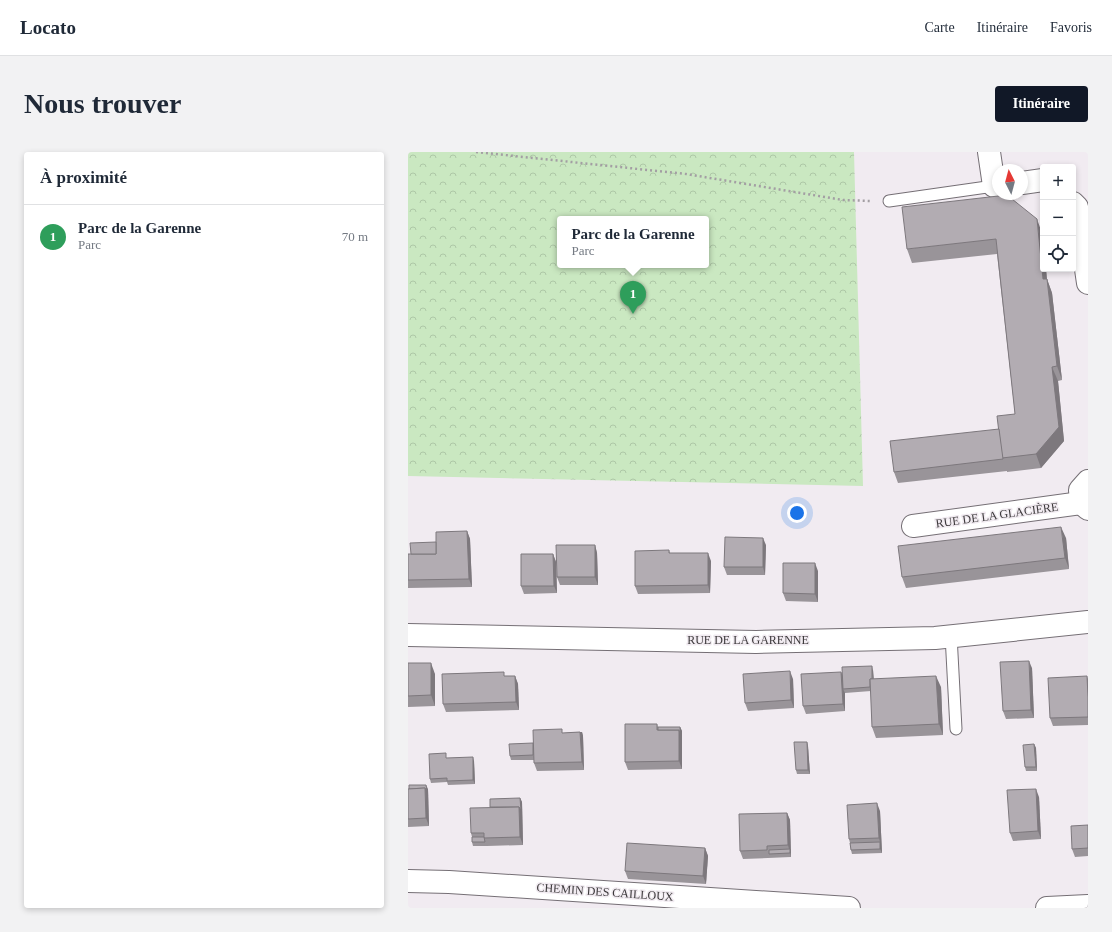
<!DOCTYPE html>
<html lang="fr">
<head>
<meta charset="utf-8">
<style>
  :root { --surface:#fff; --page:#f2f2f3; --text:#1f2937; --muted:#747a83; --line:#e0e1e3; --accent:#111827 }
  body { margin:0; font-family:Georgia,serif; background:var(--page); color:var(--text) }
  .controls { position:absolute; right:12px; top:12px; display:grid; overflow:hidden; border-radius:4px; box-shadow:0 2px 6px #0003 }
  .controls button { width:36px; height:36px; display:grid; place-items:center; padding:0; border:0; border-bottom:1px solid var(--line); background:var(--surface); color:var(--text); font:20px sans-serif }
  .compass { position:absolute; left:584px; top:12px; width:36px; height:36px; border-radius:50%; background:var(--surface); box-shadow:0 2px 6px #0003; rotate:354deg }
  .you { position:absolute; left:389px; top:361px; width:14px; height:14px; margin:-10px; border:3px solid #fff; border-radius:50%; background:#1a73e8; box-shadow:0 0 0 6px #1a73e833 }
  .badge { display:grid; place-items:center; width:26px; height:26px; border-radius:50%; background:var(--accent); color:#fff; font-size:13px; font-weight:700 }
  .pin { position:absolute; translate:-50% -33px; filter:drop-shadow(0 1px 2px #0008) }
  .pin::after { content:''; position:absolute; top:21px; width:14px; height:12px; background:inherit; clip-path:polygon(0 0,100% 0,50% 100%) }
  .popup { position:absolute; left:149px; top:64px; width:152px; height:52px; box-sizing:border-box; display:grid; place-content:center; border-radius:4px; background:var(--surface); filter:drop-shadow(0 1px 3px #0005); font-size:13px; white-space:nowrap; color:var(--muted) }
  .popup b { font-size:15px; color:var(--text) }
  .popup::after { content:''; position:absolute; left:50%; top:100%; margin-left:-8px; border:8px solid transparent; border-top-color:var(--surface) }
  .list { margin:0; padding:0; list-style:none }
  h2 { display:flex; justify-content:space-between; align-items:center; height:52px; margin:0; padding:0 16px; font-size:17px }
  h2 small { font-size:13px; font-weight:400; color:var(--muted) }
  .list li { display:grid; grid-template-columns:26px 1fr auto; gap:12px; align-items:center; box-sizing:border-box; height:64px; padding:0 16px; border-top:1px solid var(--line) }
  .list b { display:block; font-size:15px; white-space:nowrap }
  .list p { margin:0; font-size:13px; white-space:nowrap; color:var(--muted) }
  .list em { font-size:13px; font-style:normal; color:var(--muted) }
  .icon { flex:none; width:22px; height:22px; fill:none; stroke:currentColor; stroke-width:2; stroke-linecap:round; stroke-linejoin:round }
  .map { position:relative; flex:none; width:680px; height:756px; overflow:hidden; border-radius:4px }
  header { display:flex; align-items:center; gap:24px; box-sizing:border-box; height:56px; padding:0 20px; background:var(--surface); border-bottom:1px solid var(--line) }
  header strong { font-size:19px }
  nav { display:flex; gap:22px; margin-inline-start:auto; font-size:14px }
  .intro { display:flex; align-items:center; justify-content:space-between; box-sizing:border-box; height:96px; padding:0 24px }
  h1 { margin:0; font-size:28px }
  .button { padding:10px 18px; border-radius:4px; background:var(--accent); color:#fff; font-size:14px; font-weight:700 }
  main { display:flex; gap:24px; padding:0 24px }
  aside { flex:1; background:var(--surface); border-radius:4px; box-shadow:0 2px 6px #0003 }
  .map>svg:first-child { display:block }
</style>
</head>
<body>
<header>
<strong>Locato</strong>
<nav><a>Carte</a><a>Itinéraire</a><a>Favoris</a></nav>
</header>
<div class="intro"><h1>Nous trouver</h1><a class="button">Itinéraire</a></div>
<main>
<aside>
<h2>À proximité<small></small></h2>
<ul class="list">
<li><span class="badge" style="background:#2e9e5b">1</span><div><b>Parc de la Garenne</b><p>Parc</p></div><em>70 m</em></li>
</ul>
</aside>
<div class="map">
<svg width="680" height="756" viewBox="0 0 680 756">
  <defs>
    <pattern id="park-crowns" width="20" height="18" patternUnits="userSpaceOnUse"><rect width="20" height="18" fill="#cae8c1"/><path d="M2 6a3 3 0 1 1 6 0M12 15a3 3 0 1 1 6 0" fill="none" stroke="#aec8a7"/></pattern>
  </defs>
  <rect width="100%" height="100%" fill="#f1ebf1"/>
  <path fill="url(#park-crowns)" fill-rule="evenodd" d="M0,0H446L455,334L0,324ZM152,67H298V113H152Z"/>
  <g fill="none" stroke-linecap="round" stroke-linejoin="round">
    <g stroke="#756f75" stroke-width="13">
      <g id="service">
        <path d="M481,49L586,34"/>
        <path d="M543,483L548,577"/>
      </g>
    </g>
    <g stroke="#756f75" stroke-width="24">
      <g id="minor">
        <path d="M581,0L586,34L590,33"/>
        <path d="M614,31L635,28"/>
        <path d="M665,51L669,55L680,131"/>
        <path d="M680,329L672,338L673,351L680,357"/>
        <path d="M505,374L673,351"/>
        <path d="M0,483L348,490L527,486L680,470"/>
        <path d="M0,729L41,730L441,756"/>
        <path d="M639,756L680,754"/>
      </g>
    </g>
    <path stroke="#a39ea3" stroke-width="2.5" stroke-dasharray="2 3" stroke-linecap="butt" d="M68,0L278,22L435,48L462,49"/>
    <use href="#service" stroke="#fff" stroke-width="11"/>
    <use href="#minor" stroke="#fff" stroke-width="22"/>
  </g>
  <g fill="#999499">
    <path d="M634,81L635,90V117H638L639,127L644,141L654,228L650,229L656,289L633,316L599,320V319L490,331L486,320L591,277L607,262L589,102L504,111L499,97Z"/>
    <path d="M59,379L62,387L64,435L0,436V402H3L28,390Z"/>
    <path d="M658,386L661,417L498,436L494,425Z"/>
    <path d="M187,393L189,401L190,433H152L149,425Z"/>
    <path d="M358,393L357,423H319L316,415Z"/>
    <path d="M261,398L262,401L303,409L302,441L230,442L227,434Z"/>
    <path d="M145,402L148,410L149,441L116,442L113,434Z"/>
    <path d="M410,419V450L378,449L375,441Z"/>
    <path d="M0,511L27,522V554L0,555Z"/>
    <path d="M624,516L626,566L598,567L595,559Z"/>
    <path d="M465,518L466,527L533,535L535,583L468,586L464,575L463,539L437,541V559L398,562L395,554L433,520L435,524Z"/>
    <path d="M98,524H107L110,532L111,558L38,560L35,552Z"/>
    <path d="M385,527L386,556L340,559L337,551Z"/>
    <path d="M680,527V573L645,574L642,566Z"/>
    <path d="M249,572L250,575H272L274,579V617L220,618L217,610Z"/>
    <path d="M174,580L175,584L176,618L129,619L126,611V608H103L102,604L125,593L155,581Z"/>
    <path d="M399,590L400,594L402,622H389L388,618Z"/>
    <path d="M626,592L628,596L629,619H618L617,615Z"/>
    <path d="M39,606L66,609L67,632L40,633L39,630L23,631L22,627Z"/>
    <path d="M0,637H20L21,674L0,675Z"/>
    <path d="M631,645L633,687L605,689L602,681Z"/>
    <path d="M112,646L114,650L115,693L79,694V693V694H65L64,690V685L63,681L82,655Z"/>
    <path d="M472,659L474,701L444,702L443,698L442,691L441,687Z"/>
    <path d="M379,661L382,668L383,705L335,707L332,699Z"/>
    <path d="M680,673V704L667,705L664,697Z"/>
    <path d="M297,696L300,704L298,732L220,727L217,719Z"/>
  </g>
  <g fill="#7d787d">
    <path d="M629,67L634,81L635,90V117H638L640,141L635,127Z"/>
    <path d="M639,127L644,141L654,228L649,214Z"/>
    <path d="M644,215L650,229L656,289L633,316L628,302Z"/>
    <path d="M653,375L658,386L661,417L657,406Z"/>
    <path d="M59,379L62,387L64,435L61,427Z"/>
    <path d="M355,386L358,393L357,423L355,415Z"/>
    <path d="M187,393L189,401L190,433L187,425Z"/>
    <path d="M300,401L303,409L302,441L300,433Z"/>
    <path d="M145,402L148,410L149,441L146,434Z"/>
    <path d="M407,411L410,419V450L407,442Z"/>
    <path d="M621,509L624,516L626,566L623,558Z"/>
    <path d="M23,511L27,522V554L23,543Z"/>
    <path d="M464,514L465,518L466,539L465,535Z"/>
    <path d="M382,519L385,527L386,556L383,548Z"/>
    <path d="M433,520L436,528L435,537L437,541V559L435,552Z"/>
    <path d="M107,524L110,532L111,558L108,550Z"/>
    <path d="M528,524L533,535L535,583L531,572Z"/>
    <path d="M679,524L680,527V545Z"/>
    <path d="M272,575L274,579V617L271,609V578Z"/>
    <path d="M172,580H174L175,584L176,618L174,610Z"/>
    <path d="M399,590L400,594L402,622L400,618Z"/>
    <path d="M626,592L628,596L629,619L628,615Z"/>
    <path d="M65,605L66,609L67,632L65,628Z"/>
    <path d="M18,633L20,637L21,674L18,666L17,636Z"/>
    <path d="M628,637L631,645L633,687L630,679Z"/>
    <path d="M112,646L114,650L115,693L112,685L111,655Z"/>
    <path d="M469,651L472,659L474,701L472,697V690L471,686Z"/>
    <path d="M379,661L382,668L383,705L380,693Z"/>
    <path d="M297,696L300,704L298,732L295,724Z"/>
  </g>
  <g fill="#b2acb2" stroke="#7d787d">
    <path d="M599,43L629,67L635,127H639L649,214L644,215L651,275L628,302L594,306L589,264L607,262L588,87L499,97L494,55Z"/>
    <path d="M591,277L595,307L486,320L482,289Z"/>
    <path d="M653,375L657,406L494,425L490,394Z"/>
    <path d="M59,379L61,427L0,428V402H28V380Z"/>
    <path d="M317,385L355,386V415H316Z"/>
    <path d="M28,390V402H3L2,391Z"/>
    <path d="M148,393H187V425H149Z"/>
    <path d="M261,398V401H300V433L227,434V399Z"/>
    <path d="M113,402H145L146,434H113Z"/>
    <path d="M375,411H407V442L375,441Z"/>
    <path d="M621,509L623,558L595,559L592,510Z"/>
    <path d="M0,511H23V543L0,544Z"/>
    <path d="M464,514V527H462V535L435,537L434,515Z"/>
    <path d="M382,519L383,548L337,551L335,522Z"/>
    <path d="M96,520V524H107L108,550L35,552L34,522Z"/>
    <path d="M433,520L435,552L395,554L393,522Z"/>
    <path d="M528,524L531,572L464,575L462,527Z"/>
    <path d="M679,524L680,545V565L642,566L640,526Z"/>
    <path d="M217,572H249V578H271V609L217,610Z"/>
    <path d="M250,575H272V582L271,578H250Z"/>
    <path d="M154,577V581L172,580L174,610L126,611L125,578Z"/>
    <path d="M386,590H399L400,618H388Z"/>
    <path d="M125,591V603L102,604L101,592Z"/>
    <path d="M626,592L628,615H617L615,593Z"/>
    <path d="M38,601V606L65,605V628L39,629V626L22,627L21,602Z"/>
    <path d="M1,633H18L19,640L17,636L1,637Z"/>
    <path d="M17,636L18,666L0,667V637Z"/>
    <path d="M628,637L630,679L602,681L599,638Z"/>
    <path d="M112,646L113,658L111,655H82V647Z"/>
    <path d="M469,651L471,686L441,687L439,653Z"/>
    <path d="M111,655L112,685L76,686V681H63L62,656Z"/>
    <path d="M379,661L380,693L359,694V698L332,699L331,662Z"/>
    <path d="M680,673V696L664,697L663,674Z"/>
    <path d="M64,685H76L77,690H64Z"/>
    <path d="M472,690V697L443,698L442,691Z"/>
    <path d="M219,691L297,696L295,724L217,719Z"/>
    <path d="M382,697V701L361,702V698Z"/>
  </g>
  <g text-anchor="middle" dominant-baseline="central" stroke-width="3" stroke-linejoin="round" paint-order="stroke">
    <g font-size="12" fill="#3c393b" stroke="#f1ebf1">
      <text transform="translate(589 363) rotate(-8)">RUE DE LA GLACIÈRE</text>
      <text x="340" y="488">RUE DE LA GARENNE</text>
      <text transform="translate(197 740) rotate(4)">CHEMIN DES CAILLOUX</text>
    </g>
  </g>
</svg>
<div class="controls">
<button>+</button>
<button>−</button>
<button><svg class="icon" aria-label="locate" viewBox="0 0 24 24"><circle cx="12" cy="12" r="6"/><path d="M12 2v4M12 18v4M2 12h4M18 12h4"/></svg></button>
</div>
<svg class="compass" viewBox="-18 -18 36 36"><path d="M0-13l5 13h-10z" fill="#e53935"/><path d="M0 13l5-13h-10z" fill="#747a83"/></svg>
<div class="you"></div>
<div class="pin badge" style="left:225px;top:162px;background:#2e9e5b">1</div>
<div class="popup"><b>Parc de la Garenne</b>Parc</div>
</div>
</main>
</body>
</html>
